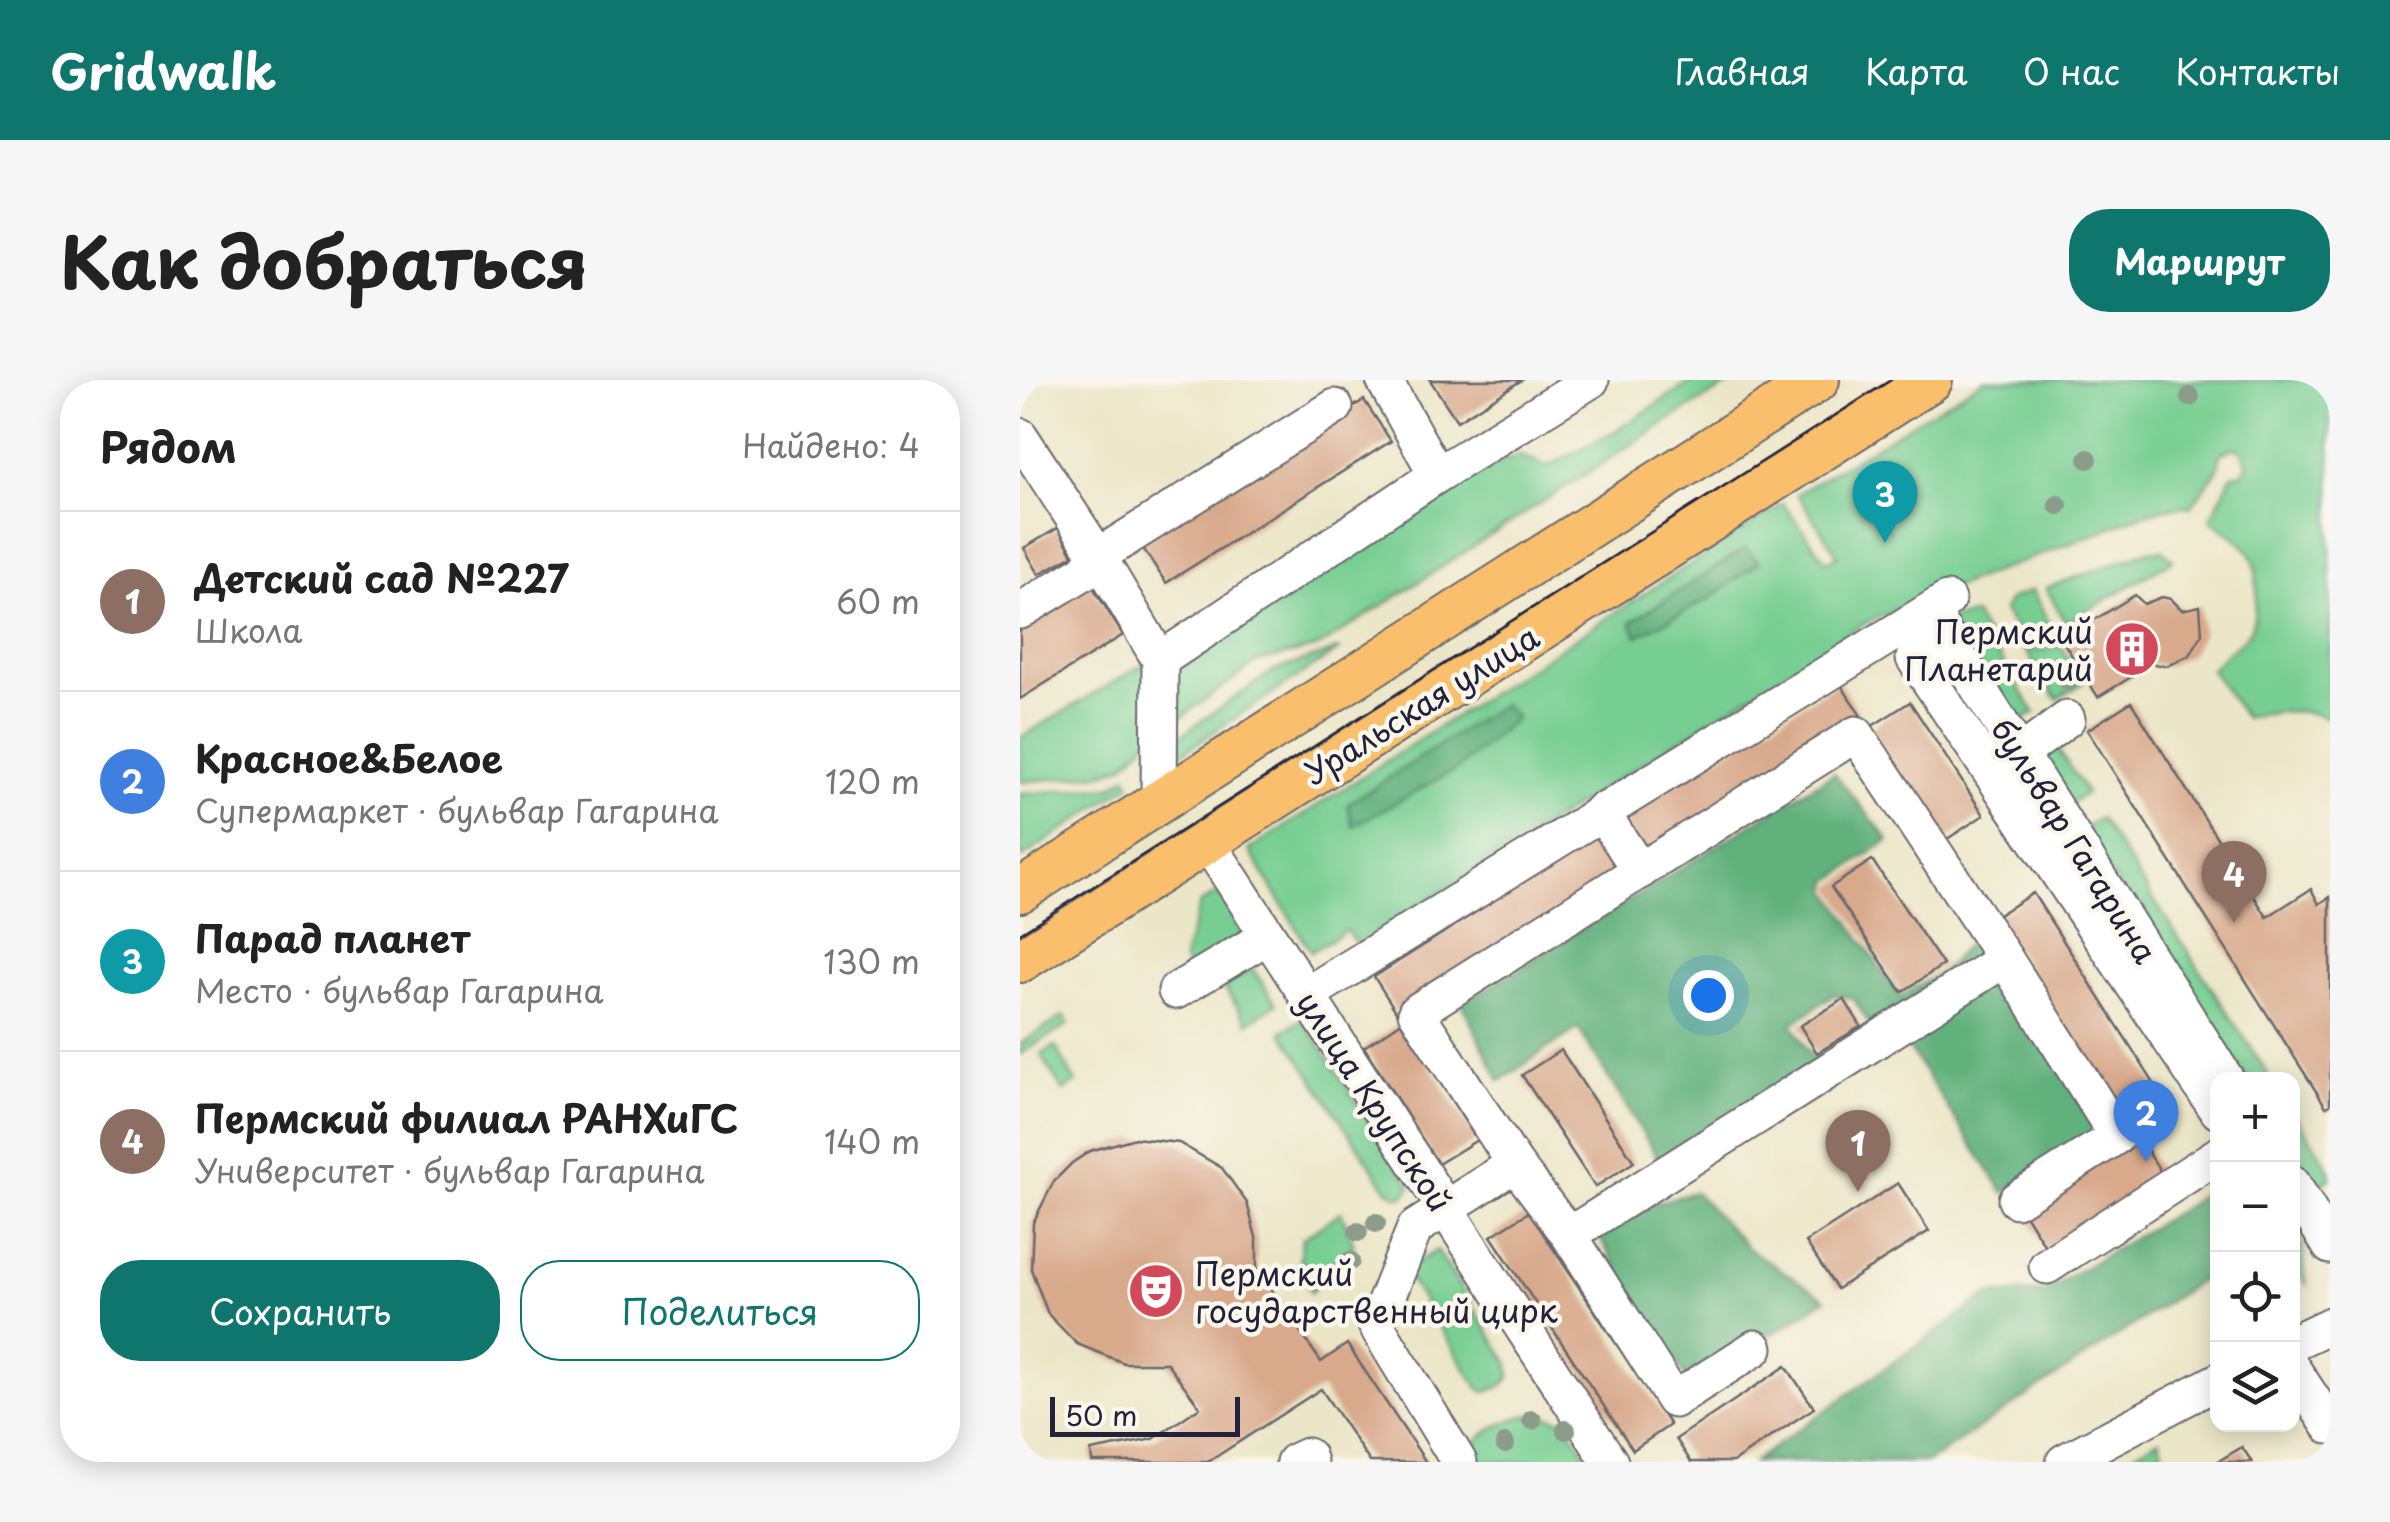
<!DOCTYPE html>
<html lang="ru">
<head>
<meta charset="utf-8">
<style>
  :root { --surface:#fff; --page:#f6f6f6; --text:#222; --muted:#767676; --line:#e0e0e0; --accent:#0f766e }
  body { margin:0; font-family:"Playpen Sans",sans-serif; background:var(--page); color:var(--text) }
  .controls { position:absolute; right:30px; bottom:30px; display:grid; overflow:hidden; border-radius:20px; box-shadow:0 5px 25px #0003 }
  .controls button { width:90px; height:90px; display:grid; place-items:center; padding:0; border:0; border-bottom:2px solid var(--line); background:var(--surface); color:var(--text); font:50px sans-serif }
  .scale { position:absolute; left:30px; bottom:25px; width:190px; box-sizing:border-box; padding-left:10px; border:5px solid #22223b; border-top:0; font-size:28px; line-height:35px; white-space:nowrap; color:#22223b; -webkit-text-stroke:8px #fbf7ec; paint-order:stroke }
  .you { position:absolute; left:688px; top:615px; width:35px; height:35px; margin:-25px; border:8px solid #fff; border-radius:50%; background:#1a73e8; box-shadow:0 0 0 15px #1a73e833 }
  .badge { display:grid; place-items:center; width:65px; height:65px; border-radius:50%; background:var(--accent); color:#fff; font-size:32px; font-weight:700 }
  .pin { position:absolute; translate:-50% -82px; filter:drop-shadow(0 2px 5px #0008) }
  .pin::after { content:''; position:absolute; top:52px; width:35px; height:30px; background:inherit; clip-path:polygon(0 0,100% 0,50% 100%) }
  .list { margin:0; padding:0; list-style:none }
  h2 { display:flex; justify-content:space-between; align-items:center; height:130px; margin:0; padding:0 40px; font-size:42px }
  h2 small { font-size:32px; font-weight:400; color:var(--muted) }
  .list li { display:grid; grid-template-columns:65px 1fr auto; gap:30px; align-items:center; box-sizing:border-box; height:180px; padding:0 40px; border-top:2px solid var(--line) }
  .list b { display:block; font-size:38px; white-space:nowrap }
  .list p { margin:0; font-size:32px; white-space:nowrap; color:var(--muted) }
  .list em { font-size:32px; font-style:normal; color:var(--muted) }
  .actions { display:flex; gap:20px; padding:30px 40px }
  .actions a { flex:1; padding:22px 0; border:2px solid var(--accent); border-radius:40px; text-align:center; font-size:35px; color:var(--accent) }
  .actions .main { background:var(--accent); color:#fff }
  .icon { flex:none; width:55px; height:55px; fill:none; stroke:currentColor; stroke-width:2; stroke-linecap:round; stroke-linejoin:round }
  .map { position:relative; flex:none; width:1310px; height:1082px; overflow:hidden; border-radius:40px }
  header { display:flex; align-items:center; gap:60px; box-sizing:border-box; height:140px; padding:0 50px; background:var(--accent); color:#fff }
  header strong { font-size:48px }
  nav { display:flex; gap:55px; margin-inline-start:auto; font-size:35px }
  .intro { display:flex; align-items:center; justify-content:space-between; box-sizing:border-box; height:240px; padding:0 60px }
  h1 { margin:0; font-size:70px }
  .button { padding:25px 45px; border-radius:40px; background:var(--accent); color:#fff; font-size:35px; font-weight:700 }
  main { display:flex; gap:60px; padding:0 60px }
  aside { flex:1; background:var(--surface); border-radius:40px; box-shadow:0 5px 25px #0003 }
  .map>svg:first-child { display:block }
</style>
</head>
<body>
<header>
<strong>Gridwalk</strong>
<nav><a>Главная</a><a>Карта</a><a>О нас</a><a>Контакты</a></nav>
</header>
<div class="intro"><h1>Как добраться</h1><a class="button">Маршрут</a></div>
<main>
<aside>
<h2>Рядом<small>Найдено: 4</small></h2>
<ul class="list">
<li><span class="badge" style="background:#8d6e63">1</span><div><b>Детский сад №227</b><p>Школа</p></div><em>60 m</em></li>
<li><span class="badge" style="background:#3f7fe0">2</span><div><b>Красное&amp;Белое</b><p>Супермаркет · бульвар Гагарина</p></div><em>120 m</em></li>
<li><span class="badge" style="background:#0f9aa8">3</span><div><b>Парад планет</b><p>Место · бульвар Гагарина</p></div><em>130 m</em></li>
<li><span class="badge" style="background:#8d6e63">4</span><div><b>Пермский филиал РАНХиГС</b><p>Университет · бульвар Гагарина</p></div><em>140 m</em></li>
</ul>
<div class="actions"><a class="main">Сохранить</a><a>Поделиться</a></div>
</aside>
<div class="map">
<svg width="1310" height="1082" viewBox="0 0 1310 1082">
  <rect width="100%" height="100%" fill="#fbf7ec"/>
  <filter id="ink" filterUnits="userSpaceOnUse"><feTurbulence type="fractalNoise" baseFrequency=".01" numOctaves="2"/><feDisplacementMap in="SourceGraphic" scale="20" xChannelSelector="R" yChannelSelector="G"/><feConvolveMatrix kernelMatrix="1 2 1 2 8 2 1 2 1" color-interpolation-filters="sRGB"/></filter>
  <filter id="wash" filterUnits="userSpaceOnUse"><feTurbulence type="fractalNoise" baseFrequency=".0048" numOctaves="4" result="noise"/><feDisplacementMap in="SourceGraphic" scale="40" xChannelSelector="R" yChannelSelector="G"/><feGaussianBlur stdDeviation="2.25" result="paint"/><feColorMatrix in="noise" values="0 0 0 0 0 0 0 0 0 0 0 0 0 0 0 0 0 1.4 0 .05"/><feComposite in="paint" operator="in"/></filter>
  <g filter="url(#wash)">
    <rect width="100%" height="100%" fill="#ece6c8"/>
    <g fill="#77ce92" stroke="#4c7866" stroke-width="2.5">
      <path d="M674,0H717L657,35L298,267L237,282L146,348L149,294L474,84L499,75L528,86L597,50Z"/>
      <path d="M964,0H1310V339C1282,326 1254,332 1225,338L1191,290C1200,274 1222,266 1230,250C1237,236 1239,192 1233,178C1225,162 1204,150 1190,140L1212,95L1221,94L1228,85L1221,70L1213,68L1200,74L1198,89L1171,127C1139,123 1090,148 1060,160C987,187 915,213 843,244L337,565L326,550L291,572L229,470L763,124L807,182L818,176L777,114Z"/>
      <path d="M1143,170L1153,180L1046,243L1026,208L1128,171Z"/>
      <path d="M1012,210L1035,255L1027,259L1003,261L983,231L989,220Z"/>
      <path d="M954,235L1015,333L993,345L927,240Z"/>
      <path d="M1040,264L1063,303L1037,319L1005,270L1030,269Z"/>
      <path d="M320,269L153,379L146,366L253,291Z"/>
      <path d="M134,278L130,359L104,385L80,394L0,402V358Z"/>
      <path d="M1034,363L1066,413L1046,426L1014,376Z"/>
      <path d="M106,397L111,404L0,479V414L91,407Z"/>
      <path d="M1080,438L1248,694L1239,699H1226L1062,449Z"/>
      <path d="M200,512L225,557L170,592L163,578L180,523Z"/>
      <path d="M232,588L256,624L228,643L204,607Z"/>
      <path d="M44,636L49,644L0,674V664Z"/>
      <path d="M283,639L391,806L384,816H376L366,808L262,652Z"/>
      <path d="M35,666L56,703L43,711L21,675Z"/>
      <path d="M1273,731L1310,790V798L1296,807L1273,770Z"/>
      <path d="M321,832L334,865L291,912L280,881L282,859Z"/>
      <path d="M417,870L489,984L490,997L481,1007L464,1012L456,1005L384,891Z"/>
      <path d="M518,1034L543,1040L572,1082H447L443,1077C460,1051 488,1037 518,1034Z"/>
      <path d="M1139,1059L1143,1071L1124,1082H1099Z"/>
    </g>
    <g fill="#61b17c" stroke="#426a5c" stroke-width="2.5">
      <path d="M726,168L739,182L689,219L617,256L611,242Z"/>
      <path d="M483,324L496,338L440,387L333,446L328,424Z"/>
      <path d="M814,393L869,460L810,501L808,510L880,617L923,591L955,556L972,582L852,648L833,618L813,615L772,644L797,685L639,780L558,648L480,701L442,624Z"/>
      <path d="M976,600L1063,722L1077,755L984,813L882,658Z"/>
      <path d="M1197,801V889L908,1082H733L968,915L1025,911L1172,823Z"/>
      <path d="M675,812L729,869L806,919L763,948L664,995L579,857L598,833Z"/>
      <path d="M1272,846L1281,855L1287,906L1273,886Z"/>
    </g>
    <g id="blocks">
      <g fill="#d8a98b">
        <path d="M410,0H502L437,41Z"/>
        <path d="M344,20L371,61L146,203L119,162Z"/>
        <path d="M38,148L53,175L19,194L4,168Z"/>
        <path d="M70,202L103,255L0,319V245Z"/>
        <path d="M1115,215L1124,224L1142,217L1151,219L1162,230L1180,226L1182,254L1170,275L1147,286L1122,282L1106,272L1098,277L1111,297L1078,317L1042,260Z"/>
        <path d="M819,302L843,339L625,476L601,438Z"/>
        <path d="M890,322L964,435L924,461L849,348Z"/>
        <path d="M1111,322L1247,537L1291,509L1299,524L1310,517V725L1306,727L1067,350Z"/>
        <path d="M580,453L603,489L377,633L354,597Z"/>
        <path d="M852,480L923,585L882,612L811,507Z"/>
        <path d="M1013,513L1149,727L1110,751L975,537Z"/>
        <path d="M824,619L841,646L797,673L780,646Z"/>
        <path d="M382,642L457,760L418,784L344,667Z"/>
        <path d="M541,670L614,782L575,807L502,695Z"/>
        <path d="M1119,757L1144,797L1028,871L1003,831Z"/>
        <path d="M115,758L159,763L202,788L227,823L237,861V888L301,982L327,964L406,1082H350L301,1009L188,1082H72L71,1071L133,1059L180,1027L147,983H104L57,964L28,934L11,889L13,843L34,801L52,783L70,771Z"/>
        <path d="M878,803L909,851L817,909L786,862Z"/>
        <path d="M509,832L650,1045L613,1070L471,856Z"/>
        <path d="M766,986L794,1028L713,1082H671L656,1059Z"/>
        <path d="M1222,1067L1232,1082H1197Z"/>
      </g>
    </g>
  </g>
  <g filter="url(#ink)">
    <use href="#blocks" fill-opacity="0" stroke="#69676c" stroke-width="2.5"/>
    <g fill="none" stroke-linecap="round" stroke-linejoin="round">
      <g stroke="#69676c" stroke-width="39">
        <g id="minor">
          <path d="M0,56L78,176L140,280L139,424"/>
          <path d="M417,95L571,0"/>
          <path d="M0,231L64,192L78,176L315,27"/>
          <path d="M918,239L916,241L1206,699"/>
          <path d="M927,259L894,278L1198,731"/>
          <path d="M140,280L417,95L364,0"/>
          <path d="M1000,374L1047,339"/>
          <path d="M581,431L620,491"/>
          <path d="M186,460L590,1082"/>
          <path d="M156,611L248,556"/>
          <path d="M286,615L927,220"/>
          <path d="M1272,803L1310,866"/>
          <path d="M549,855L985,579"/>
          <path d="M1027,886L1198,775"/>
          <path d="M1272,963L1310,945"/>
          <path d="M735,968L654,1020L549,855L495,784L396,632L836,354L985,579L1097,756L996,820"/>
          <path d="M1272,988L1310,1046"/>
          <path d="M274,1082L287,1076L289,1082"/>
          <path d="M439,1082L356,945L395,848L495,784"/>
          <path d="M1044,1082L1198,1001"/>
        </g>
      </g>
      <g stroke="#69676c" stroke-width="46">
        <g id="major">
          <path d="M0,511L798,0"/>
          <path d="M0,581L911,0"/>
        </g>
      </g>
      <use href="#minor" stroke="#fff" stroke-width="35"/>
      <use href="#major" stroke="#f9bf6c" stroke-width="42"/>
      <path stroke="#22223b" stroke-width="2.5" d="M0,553L871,0"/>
    </g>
    <g fill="#8d9b8b">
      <circle cx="1170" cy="17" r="10"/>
      <circle cx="1068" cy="79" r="10"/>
      <circle cx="1038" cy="125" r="10"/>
      <circle cx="1048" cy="301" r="10"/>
      <circle cx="356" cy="843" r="10"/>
      <circle cx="338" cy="852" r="10"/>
      <circle cx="330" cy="881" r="10"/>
      <circle cx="512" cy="1040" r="10"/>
      <circle cx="546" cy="1050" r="10"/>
      <circle cx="485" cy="1064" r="10"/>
    </g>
  </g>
  <defs>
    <g id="building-disc" transform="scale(2.875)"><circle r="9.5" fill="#d1495b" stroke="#fbf7ec"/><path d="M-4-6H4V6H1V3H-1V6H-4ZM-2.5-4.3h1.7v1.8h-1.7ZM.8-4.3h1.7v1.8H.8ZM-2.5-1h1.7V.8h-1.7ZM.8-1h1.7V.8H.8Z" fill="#fff"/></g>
    <g id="theatre-disc" transform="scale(2.875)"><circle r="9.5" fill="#d1495b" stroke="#fbf7ec"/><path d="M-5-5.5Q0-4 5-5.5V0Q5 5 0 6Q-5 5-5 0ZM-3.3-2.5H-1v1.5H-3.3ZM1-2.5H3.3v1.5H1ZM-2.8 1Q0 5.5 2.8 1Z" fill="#fff"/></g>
  </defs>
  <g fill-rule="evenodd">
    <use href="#building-disc" x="1112" y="269"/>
    <use href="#theatre-disc" x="136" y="911"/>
  </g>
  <g text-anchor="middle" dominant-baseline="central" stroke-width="9" stroke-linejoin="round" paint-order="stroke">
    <g font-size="32" fill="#22223b" stroke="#fbf7ec" text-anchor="end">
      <text x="1073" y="251">Пермский<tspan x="1073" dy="37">Планетарий</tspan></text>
      <text x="175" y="893" text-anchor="start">Пермский<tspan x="175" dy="37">государственный цирк</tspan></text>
    </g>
    <g font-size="32" fill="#22223b" stroke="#fbf7ec">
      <text transform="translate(401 324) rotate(-32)">Уральская улица</text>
      <text transform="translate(1055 460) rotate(58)">бульвар Гагарина</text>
      <text transform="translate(355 721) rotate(57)">улица Крупской</text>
    </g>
  </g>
</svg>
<div class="controls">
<button>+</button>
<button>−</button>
<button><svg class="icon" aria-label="locate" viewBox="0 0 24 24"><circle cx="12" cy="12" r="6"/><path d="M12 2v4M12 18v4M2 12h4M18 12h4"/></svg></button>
<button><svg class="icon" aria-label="layers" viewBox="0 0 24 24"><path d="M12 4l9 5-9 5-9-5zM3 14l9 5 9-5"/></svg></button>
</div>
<div class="scale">50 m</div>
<div class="you"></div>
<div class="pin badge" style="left:838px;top:812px;background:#8d6e63">1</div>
<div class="pin badge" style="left:1126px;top:782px;background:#3f7fe0">2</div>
<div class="pin badge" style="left:865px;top:163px;background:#0f9aa8">3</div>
<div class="pin badge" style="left:1214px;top:543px;background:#8d6e63">4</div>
</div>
</main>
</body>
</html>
